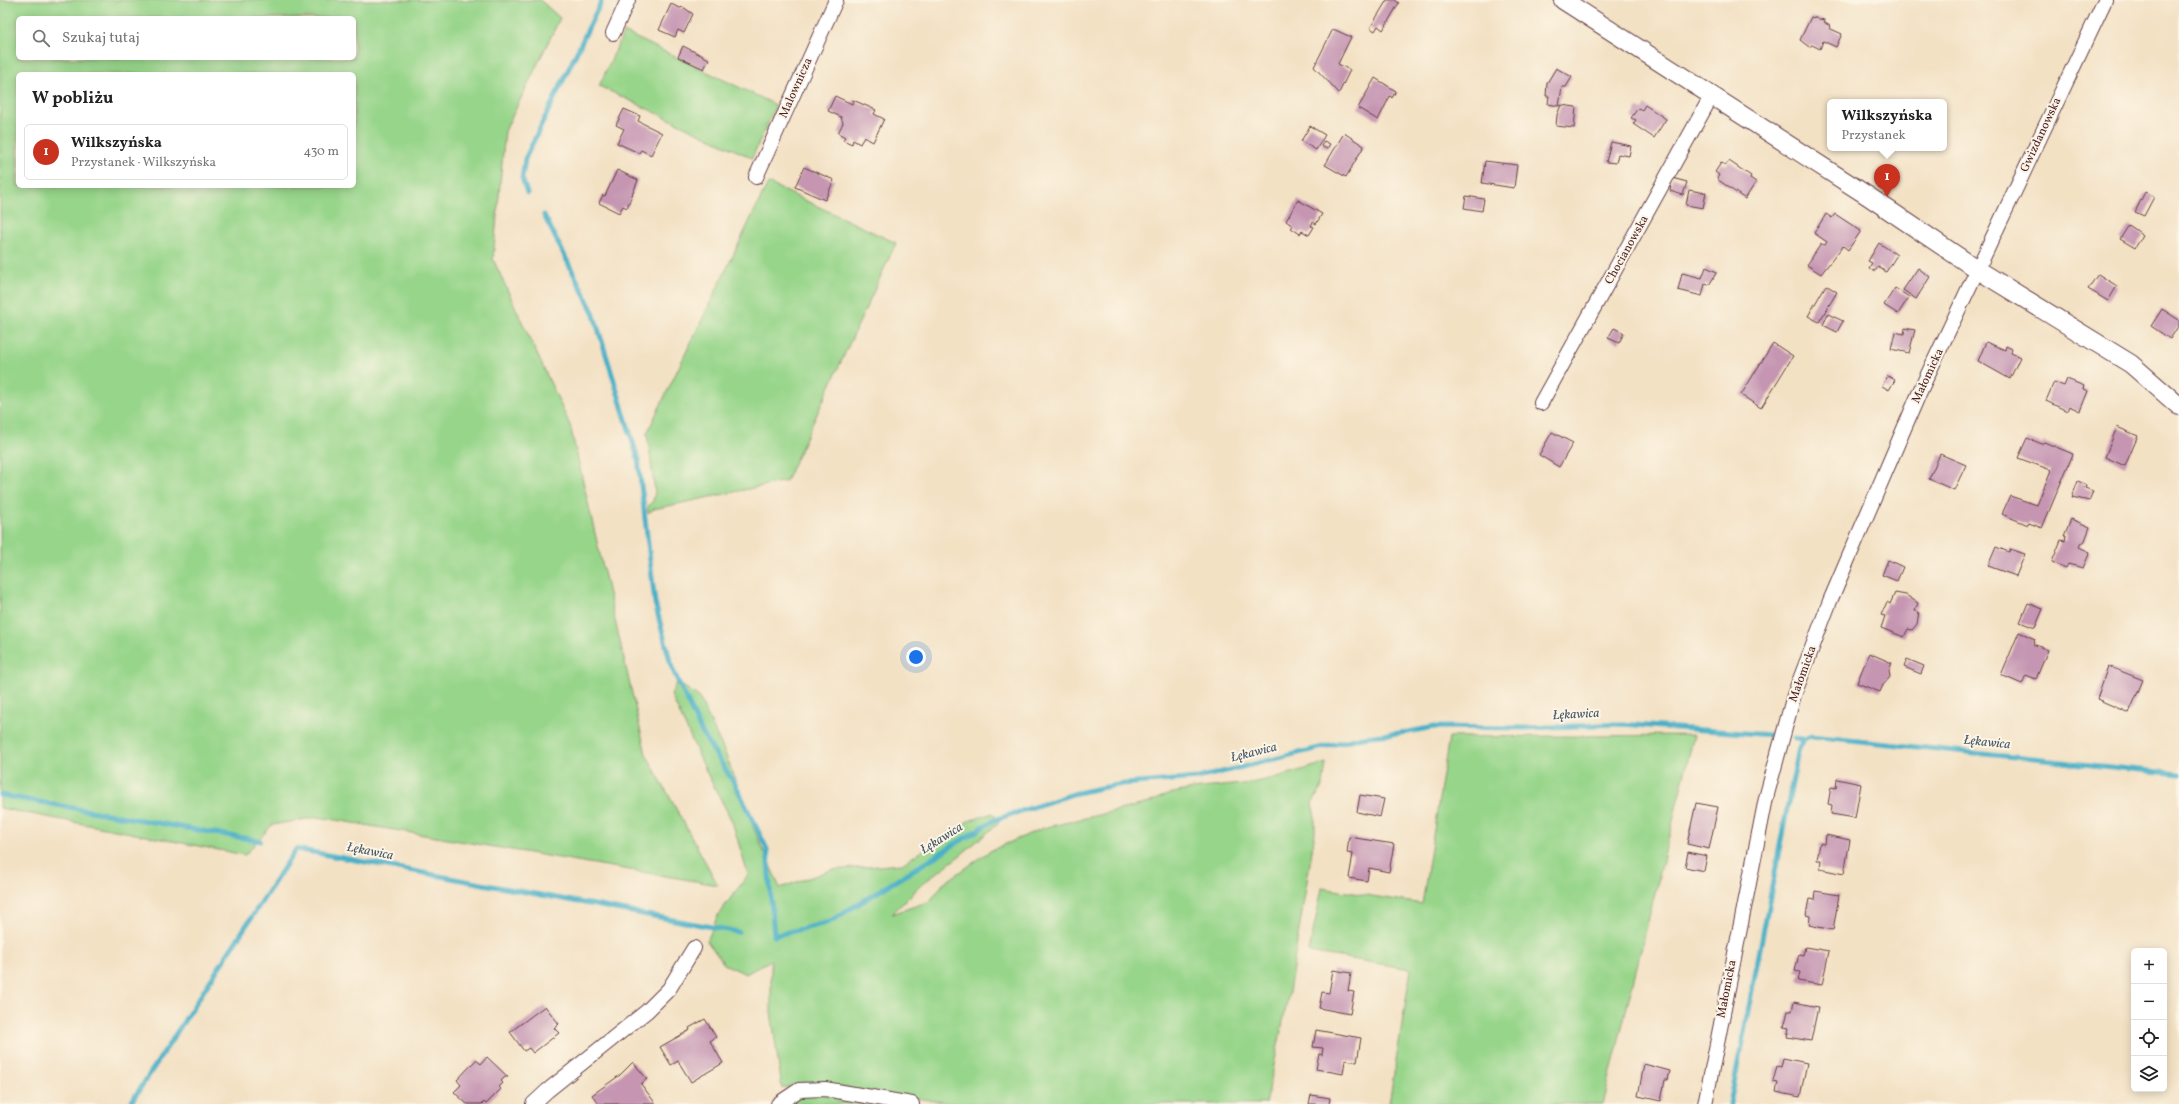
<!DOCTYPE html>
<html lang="pl">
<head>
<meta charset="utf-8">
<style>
  :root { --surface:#fff; --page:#f6f6f6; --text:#222; --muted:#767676; --line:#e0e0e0; --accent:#c8321e }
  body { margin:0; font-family:Vollkorn,serif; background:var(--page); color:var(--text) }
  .controls { position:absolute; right:12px; bottom:12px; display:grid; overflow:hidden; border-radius:6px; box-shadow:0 2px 10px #0003 }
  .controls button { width:36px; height:36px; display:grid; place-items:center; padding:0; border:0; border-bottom:1px solid var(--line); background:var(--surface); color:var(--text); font:20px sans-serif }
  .you { position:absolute; left:916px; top:657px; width:14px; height:14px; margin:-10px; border:3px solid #fff; border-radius:50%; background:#1a73e8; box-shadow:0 0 0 6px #1a73e833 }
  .badge { display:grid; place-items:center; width:26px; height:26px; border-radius:50%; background:var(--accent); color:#fff; font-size:13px; font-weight:700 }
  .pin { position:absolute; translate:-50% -33px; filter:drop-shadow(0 1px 2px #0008) }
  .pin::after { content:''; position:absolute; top:21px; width:14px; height:12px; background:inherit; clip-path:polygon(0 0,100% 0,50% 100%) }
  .popup { position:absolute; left:1827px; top:99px; width:120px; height:52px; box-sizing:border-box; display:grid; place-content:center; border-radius:6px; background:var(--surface); filter:drop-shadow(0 1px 3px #0005); font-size:13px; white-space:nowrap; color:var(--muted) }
  .popup b { font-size:15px; color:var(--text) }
  .popup::after { content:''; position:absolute; left:50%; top:100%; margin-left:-8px; border:8px solid transparent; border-top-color:var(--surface) }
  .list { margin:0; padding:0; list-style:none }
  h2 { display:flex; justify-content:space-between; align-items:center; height:52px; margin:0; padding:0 16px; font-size:17px }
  h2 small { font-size:13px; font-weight:400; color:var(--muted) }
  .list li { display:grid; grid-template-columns:26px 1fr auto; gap:12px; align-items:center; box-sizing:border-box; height:56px; margin:0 8px 8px; padding:0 8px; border:1px solid var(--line); border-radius:6px }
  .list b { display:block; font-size:15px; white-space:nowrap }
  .list p { margin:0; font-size:13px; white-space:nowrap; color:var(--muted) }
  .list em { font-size:13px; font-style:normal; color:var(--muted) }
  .icon { flex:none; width:22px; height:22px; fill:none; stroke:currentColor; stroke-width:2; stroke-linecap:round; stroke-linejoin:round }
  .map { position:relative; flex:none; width:2179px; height:1104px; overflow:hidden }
  .search { position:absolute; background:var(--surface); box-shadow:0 2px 10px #0003; left:16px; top:16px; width:340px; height:44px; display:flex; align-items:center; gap:10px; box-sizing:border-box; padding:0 14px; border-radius:6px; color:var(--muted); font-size:15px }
  .panel { position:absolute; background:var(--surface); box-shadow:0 2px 10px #0003; left:16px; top:72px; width:340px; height:116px; border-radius:6px }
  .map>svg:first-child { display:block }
</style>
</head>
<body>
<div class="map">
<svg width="2179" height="1104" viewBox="0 0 2179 1104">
  <rect width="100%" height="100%" fill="#fcf5e5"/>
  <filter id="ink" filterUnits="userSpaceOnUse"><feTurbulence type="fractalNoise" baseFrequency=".025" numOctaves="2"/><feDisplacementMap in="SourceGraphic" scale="8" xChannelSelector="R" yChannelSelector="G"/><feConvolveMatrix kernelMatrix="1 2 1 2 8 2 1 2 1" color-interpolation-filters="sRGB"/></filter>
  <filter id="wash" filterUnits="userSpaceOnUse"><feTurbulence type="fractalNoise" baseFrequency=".012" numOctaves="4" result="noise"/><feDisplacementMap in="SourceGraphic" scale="16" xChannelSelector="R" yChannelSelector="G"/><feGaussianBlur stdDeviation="0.9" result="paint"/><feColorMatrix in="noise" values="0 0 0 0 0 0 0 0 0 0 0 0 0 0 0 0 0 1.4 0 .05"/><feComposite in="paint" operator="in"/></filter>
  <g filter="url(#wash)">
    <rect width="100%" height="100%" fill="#f3e1c4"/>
    <g fill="#97d58a" stroke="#707a5a" fill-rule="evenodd">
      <path d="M0,0H540L560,18L505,131L493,259L570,425L646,754L718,885L318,817L272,825L245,855L0,808ZM18,18H354V58H18ZM18,74H354V186H18Z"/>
      <path d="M624,32L776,105L752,158L599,86Z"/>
      <path d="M768,183L896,243L786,481L654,509L648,513V506L653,501L655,492L647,433Z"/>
      <path d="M677,682L699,697L725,753L755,831L780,888L831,870L902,864L968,821L993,813L999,823L958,857L922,884L892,914L930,901L943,884L990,851L1043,828L1149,803C1177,787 1210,788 1242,784C1270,781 1299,770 1326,763L1323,785L1312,804L1315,816V832L1289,992L1266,1104H957L803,1082L782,1089L771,1012V960L746,974L724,964L707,941L718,915L748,875L732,821L707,773L671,695Z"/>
      <path d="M1694,735L1603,1104H1389L1411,969L1309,952L1322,888L1422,904L1449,737Z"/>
      <path d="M806,1092L891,1104H785Z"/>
    </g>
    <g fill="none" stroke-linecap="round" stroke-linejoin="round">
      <g stroke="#48b0c7" stroke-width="5">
        <path d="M527,193L522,178L525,159L602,0"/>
        <path d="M544,215L593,312L638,459L655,603L672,668L702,733L736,786L767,849L774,936C793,930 810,928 829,922L994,820L1073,794L1100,788L1124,784L1198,778L1363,737L1408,732L1434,727L1526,728L1621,724L1772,735"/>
        <path d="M1794,738L1804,739L1811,736L2179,774"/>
        <path d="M0,795L260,841"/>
        <path d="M130,1104L296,849L738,932"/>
        <path d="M1730,1104L1799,747L1804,739"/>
      </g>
    </g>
    <g id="blocks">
      <g fill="#c595b2">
        <path d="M1387,0H1395L1399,3L1383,30L1378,26L1375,31L1370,28Z"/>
        <path d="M671,4L680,8L683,7L693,14L684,33L678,30L675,37L659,30Z"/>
        <path d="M1811,17L1824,20L1825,23L1830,26L1829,28L1842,34L1836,47L1823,41L1820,49L1812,45L1809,47L1800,40Z"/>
        <path d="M1333,29L1351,37L1338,64L1350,70L1339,93L1314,67Z"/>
        <path d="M683,46L709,59L704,69L678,57Z"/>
        <path d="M1556,68L1572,77L1566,87H1562L1559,106L1548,104L1549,96H1546L1547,83Z"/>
        <path d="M1375,78L1396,91L1392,98L1390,96L1378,120L1358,108Z"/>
        <path d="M835,96L852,104L853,100L876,110L874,114L884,119L873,142L864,137L860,144L853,140L852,144L843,140L845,137L838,133L843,123L841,117L828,111Z"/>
        <path d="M1561,105L1576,107L1574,128L1556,126L1557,115Z"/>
        <path d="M1645,105L1666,119L1654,138L1633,124L1636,120L1631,118L1638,108L1642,110Z"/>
        <path d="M624,109L640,116L638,121L662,133L651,155L641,150L639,153L617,143L624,129L616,125Z"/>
        <path d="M1310,126L1325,135L1316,150L1301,141Z"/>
        <path d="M1344,133L1364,146L1346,177L1325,165Z"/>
        <path d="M1324,141L1330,144L1327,149L1321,146Z"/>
        <path d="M1611,142L1631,146L1629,156L1618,154L1616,163L1606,162Z"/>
        <path d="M1485,161L1517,165L1514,188L1482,183Z"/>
        <path d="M1729,161L1751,176L1750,178L1756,182L1745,199L1717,179L1719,175L1715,172L1721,163L1726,165Z"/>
        <path d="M804,167L834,180L825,200L795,187Z"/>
        <path d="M617,170L638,180L627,208L623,206L619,213L599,203L603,195L605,196Z"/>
        <path d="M1672,178L1687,182L1683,195L1670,191Z"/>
        <path d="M1689,190L1706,193L1703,208L1686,205Z"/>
        <path d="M2145,192L2154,197L2144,216L2135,212Z"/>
        <path d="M1466,196L1484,199L1482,211L1464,208Z"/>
        <path d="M1298,200L1322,214L1316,224L1313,222L1311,226L1314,227L1309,235L1302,231L1300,234L1291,228L1293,226L1286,221Z"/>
        <path d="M1826,214L1832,218L1835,214L1861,231L1848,250L1843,246L1821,274L1807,265L1821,244L1825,245L1827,242L1814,233Z"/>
        <path d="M2129,225L2143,235L2135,248L2120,239Z"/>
        <path d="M1879,243L1897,255L1886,272L1878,267L1875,271L1869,268L1872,263L1868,261Z"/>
        <path d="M1706,267L1717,272L1709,285L1705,284L1702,296L1678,290L1682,273L1702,278Z"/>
        <path d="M1918,268L1930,277L1916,299L1903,290Z"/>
        <path d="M2098,274L2117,286L2108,301L2088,289Z"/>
        <path d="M1826,285L1837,292L1819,322L1808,316Z"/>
        <path d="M1895,288L1909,297L1898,314L1884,305Z"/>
        <path d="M2162,309L2179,320V325L2170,339L2151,326Z"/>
        <path d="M1828,314L1843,321L1837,332L1823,325Z"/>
        <path d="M1614,328L1624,333L1619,343L1608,338Z"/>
        <path d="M1905,328L1915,330L1909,353L1891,349L1895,332L1904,334Z"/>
        <path d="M1986,342L2005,350L2006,346L2012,349L2011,353L2020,357L2010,379L1978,361Z"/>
        <path d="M1773,343L1793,356L1761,408L1741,395Z"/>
        <path d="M1888,376L1895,380L1889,390L1882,386Z"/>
        <path d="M2067,379L2084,386L2083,389L2088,391L2080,411L2069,406L2067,411L2046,401L2054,382L2064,386Z"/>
        <path d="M2117,427L2138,436L2125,466L2105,457Z"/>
        <path d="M1552,432L1573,443L1559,467L1539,455Z"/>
        <path d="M2027,438L2042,444L2044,442L2073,454L2042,528L2029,523L2028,525L2002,514L2010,496L2037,505L2051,470L2018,458Z"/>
        <path d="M1940,454L1966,465L1954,490L1929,479Z"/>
        <path d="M2078,481L2086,485L2085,488L2093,491L2089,501L2072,497Z"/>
        <path d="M2071,519L2090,527L2084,543H2081L2079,547L2090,552L2083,568L2068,564L2066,568L2052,562L2061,540L2065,541L2066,536H2064Z"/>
        <path d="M1996,547L2009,552L2010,549L2025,554L2016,576L1988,566Z"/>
        <path d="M1888,560L1903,567L1897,581L1882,575Z"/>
        <path d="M1895,593L1906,595L1918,603L1915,611L1919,612L1917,624L1912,630L1908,629L1904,637L1881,628L1885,616L1881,615L1887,602L1890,604Z"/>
        <path d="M2028,603L2043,609L2035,628L2020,622Z"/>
        <path d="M2019,632L2035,639L2033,644L2048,650L2036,679L2026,675L2022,684L2001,675Z"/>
        <path d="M1869,653L1892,663L1889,670L1890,677L1883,685L1880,692L1857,683Z"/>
        <path d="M1907,659L1924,666L1921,674L1904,667Z"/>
        <path d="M2108,666L2143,680L2129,713L2097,699Z"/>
        <path d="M1837,779L1861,784L1855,818L1831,814L1832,805L1828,804L1831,787L1836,788Z"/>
        <path d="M1360,795L1384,799L1380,817L1357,812Z"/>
        <path d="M1696,803L1718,807L1709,849L1687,844Z"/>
        <path d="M1826,835L1850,840L1844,874L1820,869L1821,860H1817L1820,843L1825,844Z"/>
        <path d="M1349,837L1394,844L1389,872L1369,868L1367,881L1349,878L1353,854L1347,853Z"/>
        <path d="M1688,852L1707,856L1704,871L1685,867Z"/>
        <path d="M1815,891L1839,895L1833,930L1809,925L1810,916L1806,915L1809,899L1814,900Z"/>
        <path d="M1805,947L1829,951L1822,985L1798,981L1800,972L1795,971L1799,954L1803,955Z"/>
        <path d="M1333,970L1351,973L1348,991L1354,992L1350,1014L1319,1008L1322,992L1329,993Z"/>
        <path d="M1794,1002L1818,1007L1811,1041L1787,1037L1789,1028L1784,1027L1788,1011H1792Z"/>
        <path d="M545,1006L559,1024L554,1028L559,1033L533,1053L529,1048L524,1051L510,1032Z"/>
        <path d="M705,1019L716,1037L710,1041L723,1063L691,1082L678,1061L671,1065L660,1047L690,1030L689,1028Z"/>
        <path d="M1316,1030L1361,1038L1357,1062L1345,1060L1343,1074L1316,1069L1319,1054L1322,1055L1323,1048L1313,1047Z"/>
        <path d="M487,1057L508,1077H505L501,1081L503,1083L499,1087L501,1089L486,1104L484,1102L482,1104H467L454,1092L461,1085L457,1080L476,1060L481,1064Z"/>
        <path d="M1783,1058L1807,1063L1800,1097L1776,1092L1778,1083L1773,1082L1777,1066L1781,1067Z"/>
        <path d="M633,1062L647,1079L641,1084L656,1104H599L592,1095L620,1075Z"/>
        <path d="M1644,1064L1670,1071L1668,1080H1665L1661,1101L1638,1096Z"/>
        <path d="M1311,1095L1330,1098L1329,1104H1309Z"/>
      </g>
    </g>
  </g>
  <g filter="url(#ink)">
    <use href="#blocks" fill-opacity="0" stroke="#633c42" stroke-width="1"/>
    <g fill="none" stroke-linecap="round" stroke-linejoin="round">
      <g stroke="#633c42" stroke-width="16">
        <g id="minor">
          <path d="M613,33L628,0"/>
          <path d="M756,177L836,0"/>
          <path d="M1541,403L1712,95"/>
          <path d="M533,1104L547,1091L647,1011L669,989L694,948"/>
          <path d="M778,1104L799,1090L825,1089L912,1104"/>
          <path d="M1705,1104L1766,798L1794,695L1830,601L1921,389L2105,0"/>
        </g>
      </g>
      <g stroke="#633c42" stroke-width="20">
        <path id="tertiary" d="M1563,0L1868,196L1978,270L2131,364L2179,406"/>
      </g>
      <use href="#minor" stroke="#fff" stroke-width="14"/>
      <use href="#tertiary" stroke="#fff" stroke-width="18"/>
    </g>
  </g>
  <g text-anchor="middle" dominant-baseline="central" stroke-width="4" stroke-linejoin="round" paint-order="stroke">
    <g font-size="12" fill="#4a1f2b" stroke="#fcf5e5">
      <text transform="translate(796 88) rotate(-66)">Malownicza</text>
      <text transform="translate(2041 135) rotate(-65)">Gwizdanowska</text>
      <text transform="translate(1627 250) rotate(-61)">Chocianowska</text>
      <text transform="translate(1928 376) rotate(-65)">Małomicka</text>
      <text transform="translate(1803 674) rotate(-70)">Małomicka</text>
      <text transform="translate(1727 989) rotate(-79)">Małomicka</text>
    </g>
    <g font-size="13" font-style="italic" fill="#495969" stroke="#fcf5e5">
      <text transform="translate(1576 715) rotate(-3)">Łękawica</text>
      <text transform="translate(1987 743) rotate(6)">Łękawica</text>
      <text transform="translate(1254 753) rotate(-14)">Łękawica</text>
      <text transform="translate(942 839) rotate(-32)">Łękawica</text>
      <text transform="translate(370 852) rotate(11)">Łękawica</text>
    </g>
  </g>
</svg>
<div class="controls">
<button>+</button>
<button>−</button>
<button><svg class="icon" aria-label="locate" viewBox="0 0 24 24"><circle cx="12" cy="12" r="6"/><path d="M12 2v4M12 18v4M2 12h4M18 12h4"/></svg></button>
<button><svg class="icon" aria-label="layers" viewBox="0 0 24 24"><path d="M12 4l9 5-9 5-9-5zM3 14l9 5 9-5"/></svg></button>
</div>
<div class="you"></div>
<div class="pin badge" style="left:1887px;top:197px">1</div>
<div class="popup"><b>Wilkszyńska</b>Przystanek</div>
<div class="search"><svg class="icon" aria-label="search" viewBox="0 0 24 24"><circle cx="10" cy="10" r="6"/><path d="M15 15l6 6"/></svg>Szukaj tutaj</div>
<section class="panel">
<h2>W pobliżu<small></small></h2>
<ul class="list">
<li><span class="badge">1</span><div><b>Wilkszyńska</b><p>Przystanek · Wilkszyńska</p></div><em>430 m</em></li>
</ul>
</section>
</div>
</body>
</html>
